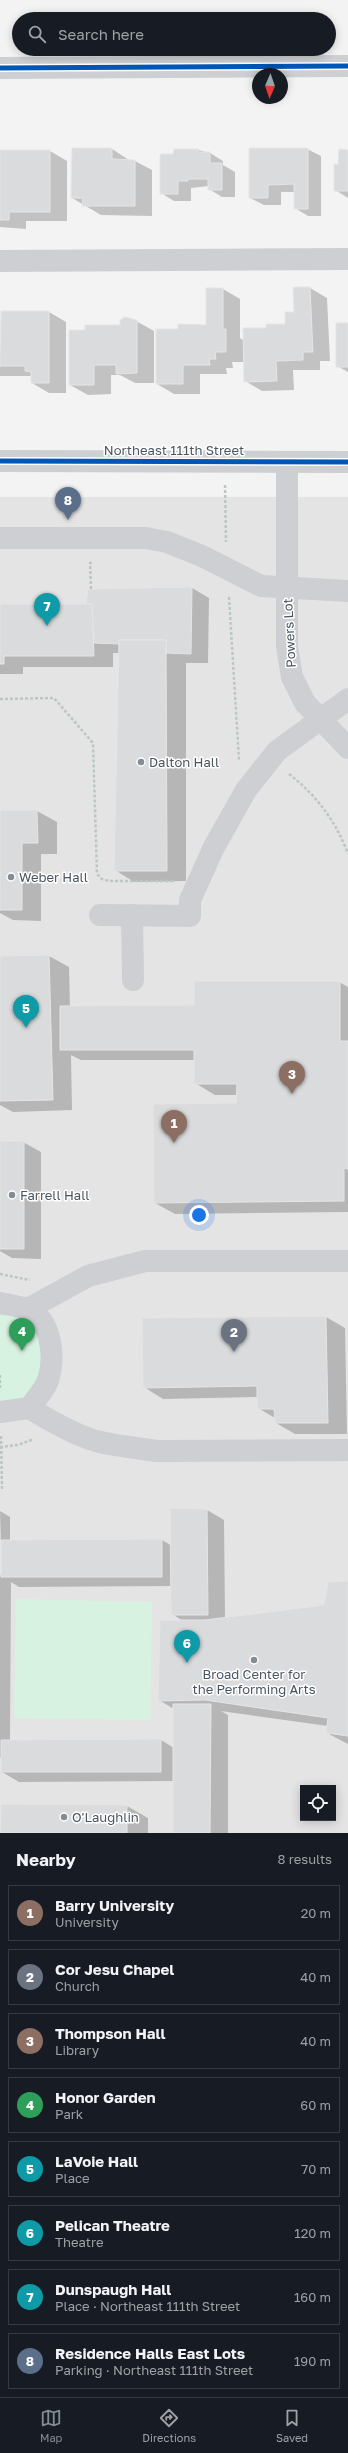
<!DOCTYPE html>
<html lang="en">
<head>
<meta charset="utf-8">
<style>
  :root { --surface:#171b24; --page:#20242c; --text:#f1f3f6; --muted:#9ea1a6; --line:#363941; --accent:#848d94 }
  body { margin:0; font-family:"Golos Text",sans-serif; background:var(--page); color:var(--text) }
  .controls { position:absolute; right:12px; bottom:12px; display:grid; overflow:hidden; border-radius:0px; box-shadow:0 2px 10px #0003 }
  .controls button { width:36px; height:36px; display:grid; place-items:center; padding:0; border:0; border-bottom:1px solid var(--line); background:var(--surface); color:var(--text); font:20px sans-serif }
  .compass { position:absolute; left:252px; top:68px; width:36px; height:36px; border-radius:50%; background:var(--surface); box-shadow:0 2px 10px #0003; rotate:182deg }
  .you { position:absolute; left:199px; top:1215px; width:14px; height:14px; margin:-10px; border:3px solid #fff; border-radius:50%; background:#1a73e8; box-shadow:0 0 0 6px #1a73e833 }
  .badge { display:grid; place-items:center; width:26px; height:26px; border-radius:50%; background:var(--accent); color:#fff; font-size:13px; font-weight:700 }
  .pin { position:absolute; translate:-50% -33px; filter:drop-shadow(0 1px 2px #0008) }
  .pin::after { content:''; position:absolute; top:21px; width:14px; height:12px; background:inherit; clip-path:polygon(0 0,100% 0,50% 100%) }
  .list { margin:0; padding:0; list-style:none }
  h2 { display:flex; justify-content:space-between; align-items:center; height:52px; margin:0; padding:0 16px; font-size:17px }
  h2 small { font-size:13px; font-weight:400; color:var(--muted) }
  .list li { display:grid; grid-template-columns:26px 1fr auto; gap:12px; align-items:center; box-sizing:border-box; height:56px; margin:0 8px 8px; padding:0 8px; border:1px solid var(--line); border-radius:0px }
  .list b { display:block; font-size:15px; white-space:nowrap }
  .list p { margin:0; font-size:13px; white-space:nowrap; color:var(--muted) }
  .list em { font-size:13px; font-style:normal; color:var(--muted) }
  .icon { flex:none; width:22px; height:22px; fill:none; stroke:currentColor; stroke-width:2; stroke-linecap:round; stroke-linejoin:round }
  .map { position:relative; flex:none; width:348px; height:1833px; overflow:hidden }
  .search { position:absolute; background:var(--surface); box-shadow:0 2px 10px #0003; left:12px; right:12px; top:12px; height:44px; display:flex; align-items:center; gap:10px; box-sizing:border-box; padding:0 14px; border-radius:22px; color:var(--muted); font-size:15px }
  .sheet { height:564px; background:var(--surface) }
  nav { display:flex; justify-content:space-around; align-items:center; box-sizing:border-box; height:56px; border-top:1px solid var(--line); background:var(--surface); font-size:11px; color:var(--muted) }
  nav a { display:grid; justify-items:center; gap:2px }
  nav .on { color:var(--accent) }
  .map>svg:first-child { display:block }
</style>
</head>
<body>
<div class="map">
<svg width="348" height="1833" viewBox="0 0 348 1833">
  <rect width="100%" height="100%" fill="#f3f3f3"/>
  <path fill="#e5e4e5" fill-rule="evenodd" d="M0,497H348V1833H0ZM303,1788H333V1818H303Z"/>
  <g fill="#d8f2e1">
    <path d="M0,1311C7,1313 17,1314 24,1318C48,1332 47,1368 33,1389C27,1399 10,1401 0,1403Z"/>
    <path d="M16,1599L152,1602L150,1720L14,1718Z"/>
  </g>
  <g fill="#0003" fill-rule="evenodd">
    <path d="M112,149L129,160L135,161L152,170V216L101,215L72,198Z"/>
    <path d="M307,149L321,156V216H308L295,208V192H281V205H264L250,198Z"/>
    <path d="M198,150L210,153L223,161V165L235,172V197H222L209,189V186L191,188V201H174L161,193L174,155Z"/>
    <path d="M348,150V198L335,190L339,166Z"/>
    <path d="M50,151L67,161V221H26V229L0,227V156Z"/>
    <path d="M294,288H310L327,298L330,361H320V370H293L294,390L262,391L245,381V362H232L233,368H226L227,374H200V394H174L157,384L179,330L207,326L223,289L240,299V338L244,341L267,329L286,325L295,313Z"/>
    <path d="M49,312L66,322V393H49L32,383V376H0V346Z"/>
    <path d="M136,321L154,331V383H135L120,375H111V394L88,395L70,385L86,331L122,326Z"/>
    <path d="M348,324V372L337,366Z"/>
    <path d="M192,588L209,598L208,663H186V881L134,882L115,870L120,653H113V667H23V674H0V605H87L89,590Z"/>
    <path d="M0,811H37L57,822V854H41V921L13,920L0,913Z"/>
    <path d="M49,956L69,967L70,1007L195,1006L339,982L348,987V1212L175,1214L155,1203L237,1104L238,1095H215L195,1083V1060H81L71,1055L72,1110L13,1112L0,1105V957Z"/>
    <path d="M0,1142H23L41,1152V1259L12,1258L0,1251Z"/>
    <path d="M326,1317L345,1328L347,1434H295L276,1423L275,1418L258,1408V1397L163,1399L144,1387Z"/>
    <path d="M171,1509L207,1510L224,1520L225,1618L325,1606L348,1582V1744L327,1733L328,1726L221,1711L228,1715V1833H174V1781L19,1782L2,1772V1758H0V1575L2,1576L0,1511L10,1517V1541L162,1540L172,1546ZM11,1582L19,1587L172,1586V1614L183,1621L159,1700L174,1709V1748L161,1740L10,1741Z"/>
    <path d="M127,1806L148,1818V1833H0V1831Z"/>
  </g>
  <g fill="#dadbdd" stroke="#e5e5e6">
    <path d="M72,148H112V159L135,160V206H82L83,198H71Z"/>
    <path d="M249,148H308V209H294V184L268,185V198H249Z"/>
    <path d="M174,149H198V152H210V163H222V190H208V179H188V181H178V194H160V154H173Z"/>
    <path d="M339,149L348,150V191H334V164L338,165Z"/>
    <path d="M0,150H50V212H9V220H0Z"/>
    <path d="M293,287H310L313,352H303V360L276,361L277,381L244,382L243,328H266V324H285V312H294Z"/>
    <path d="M206,288H223V329H226V352H215L216,359H209L210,365H183V384H156V329H178V324L206,325Z"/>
    <path d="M1,311H49V383H31V372L25,371V366H0Z"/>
    <path d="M125,317L137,320V373L116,374V365H94V385H69V330H85V325H120V320Z"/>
    <rect x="336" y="323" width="12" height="44"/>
    <path d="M192,587L191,654L166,653V640H119V644L94,643L92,604H86L88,589Z"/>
    <path d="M0,604H92L94,656H4V664H0Z"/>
    <path d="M119,640H166L167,871H114Z"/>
    <path d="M0,810H37L38,843H22V910H0Z"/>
    <path d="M49,955L53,1100L0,1101V956Z"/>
    <path d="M194,981H340V1041H348V1169L344,1168V1201L154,1203L153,1104L236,1103L237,1084H194V1050H60V1006L194,1005Z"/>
    <rect x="0" y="1141" width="24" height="108"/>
    <path d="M326,1316L328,1423H275L274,1409H257V1386L143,1388L142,1318Z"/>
    <path d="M170,1508L207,1509L208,1615H171Z"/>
    <path d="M162,1539V1577H1V1540Z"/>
    <path d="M348,1581V1736L326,1733L328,1718L205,1700L158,1701L160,1620H205L324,1605L328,1582Z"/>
    <path d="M173,1704H211L210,1833H173Z"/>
    <path d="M161,1739V1772H1V1740Z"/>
    <path d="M1,1804L127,1805V1833H0Z"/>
  </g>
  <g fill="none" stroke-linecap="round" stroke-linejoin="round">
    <g stroke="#bbc7c3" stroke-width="2.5" stroke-dasharray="3 2" stroke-linecap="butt">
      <path d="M225,485L226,542"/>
      <path d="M91,589L90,563H93"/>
      <path d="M229,597L239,760"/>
      <path d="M0,699L54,698L93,743L97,874L102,879L109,881H173"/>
      <path d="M289,774C316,795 336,821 348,854"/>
      <path d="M0,1274L30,1280"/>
      <path d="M0,1375V1389"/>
      <path d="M1,1436L2,1489"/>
      <path d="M0,1447L18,1445L34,1439"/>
    </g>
    <g stroke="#cdcfd2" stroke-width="22">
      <path d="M0,68L348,66"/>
      <path d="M0,261L348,259"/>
      <path d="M0,461L348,462"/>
      <path d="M287,462V646L292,677L305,703L348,748"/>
      <path d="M0,538H146L167,542L202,556L261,586L348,591"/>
      <path d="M100,915L190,916V900L214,847L246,790L277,751L348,699"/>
      <path d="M132,915L133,980"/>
      <path d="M0,1303C9,1305 19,1306 27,1309C51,1319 55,1355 49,1377C46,1389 36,1399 29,1408L0,1412"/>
      <path d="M28,1309L88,1276L145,1261H348"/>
      <path d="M29,1408C50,1420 72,1434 96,1441C116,1446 137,1448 157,1451L348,1450"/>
    </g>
    <g stroke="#fff" stroke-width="8">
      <g id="cycleway">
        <path d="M0,68L348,66"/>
        <path d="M0,461L348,462"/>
      </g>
    </g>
    <use href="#cycleway" stroke="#0057b8" stroke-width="5"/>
  </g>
  <g fill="#848d94" stroke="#fff" stroke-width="1.5">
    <circle cx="141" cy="762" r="4"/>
    <circle cx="11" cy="877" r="4"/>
    <circle cx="12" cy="1195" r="4"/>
    <circle cx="254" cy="1660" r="4"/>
    <circle cx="64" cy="1817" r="4"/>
  </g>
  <g text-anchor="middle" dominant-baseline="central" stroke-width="3" stroke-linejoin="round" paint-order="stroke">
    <g font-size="13" fill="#495661" stroke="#fff">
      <text x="174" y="450">Northeast 111th Street</text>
      <text transform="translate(289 633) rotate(-93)">Powers Lot</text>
    </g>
    <g font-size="13" fill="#495661" stroke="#fff" text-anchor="start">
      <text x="149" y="762">Dalton Hall</text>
      <text x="19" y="877">Weber Hall</text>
      <text x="20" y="1195">Farrell Hall</text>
      <text x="254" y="1674" text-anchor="middle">Broad Center for<tspan x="254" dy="15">the Performing Arts</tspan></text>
      <text x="72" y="1817">O'Laughlin</text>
    </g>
  </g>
</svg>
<div class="controls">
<button><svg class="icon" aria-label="locate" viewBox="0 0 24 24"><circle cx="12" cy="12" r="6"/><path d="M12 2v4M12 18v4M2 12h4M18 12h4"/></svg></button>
</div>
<svg class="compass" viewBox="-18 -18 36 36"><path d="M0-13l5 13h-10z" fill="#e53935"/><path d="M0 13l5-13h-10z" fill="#9ea1a6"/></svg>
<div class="you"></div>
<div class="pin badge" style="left:174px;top:1143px;background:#8d6e63">1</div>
<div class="pin badge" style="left:234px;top:1352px;background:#6b7280">2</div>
<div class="pin badge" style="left:292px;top:1094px;background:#8d6e63">3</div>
<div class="pin badge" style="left:22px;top:1351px;background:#2e9e5b">4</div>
<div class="pin badge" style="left:26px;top:1028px;background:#0f9aa8">5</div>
<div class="pin badge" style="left:187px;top:1663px;background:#0f9aa8">6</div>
<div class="pin badge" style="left:47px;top:626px;background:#0f9aa8">7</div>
<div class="pin badge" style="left:68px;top:520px;background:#5c6f8a">8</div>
<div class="search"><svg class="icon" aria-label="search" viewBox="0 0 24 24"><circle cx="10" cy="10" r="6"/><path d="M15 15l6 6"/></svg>Search here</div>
</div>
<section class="sheet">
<h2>Nearby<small>8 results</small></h2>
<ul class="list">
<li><span class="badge" style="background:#8d6e63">1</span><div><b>Barry University</b><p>University</p></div><em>20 m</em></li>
<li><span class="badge" style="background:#6b7280">2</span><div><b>Cor Jesu Chapel</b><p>Church</p></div><em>40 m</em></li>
<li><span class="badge" style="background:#8d6e63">3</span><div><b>Thompson Hall</b><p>Library</p></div><em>40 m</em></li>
<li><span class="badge" style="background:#2e9e5b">4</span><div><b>Honor Garden</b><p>Park</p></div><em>60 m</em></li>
<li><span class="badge" style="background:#0f9aa8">5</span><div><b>LaVoie Hall</b><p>Place</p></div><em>70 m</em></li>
<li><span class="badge" style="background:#0f9aa8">6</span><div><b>Pelican Theatre</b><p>Theatre</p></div><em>120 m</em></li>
<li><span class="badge" style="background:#0f9aa8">7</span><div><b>Dunspaugh Hall</b><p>Place · Northeast 111th Street</p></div><em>160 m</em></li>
<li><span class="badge" style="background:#5c6f8a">8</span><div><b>Residence Halls East Lots</b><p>Parking · Northeast 111th Street</p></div><em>190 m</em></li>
</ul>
</section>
<nav>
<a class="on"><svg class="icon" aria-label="map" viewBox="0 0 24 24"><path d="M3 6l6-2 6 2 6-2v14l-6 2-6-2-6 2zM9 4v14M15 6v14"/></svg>Map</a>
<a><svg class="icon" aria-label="directions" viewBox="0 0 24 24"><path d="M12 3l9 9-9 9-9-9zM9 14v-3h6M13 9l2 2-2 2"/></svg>Directions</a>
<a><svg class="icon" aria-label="saved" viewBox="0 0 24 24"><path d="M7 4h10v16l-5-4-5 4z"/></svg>Saved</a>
</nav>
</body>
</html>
